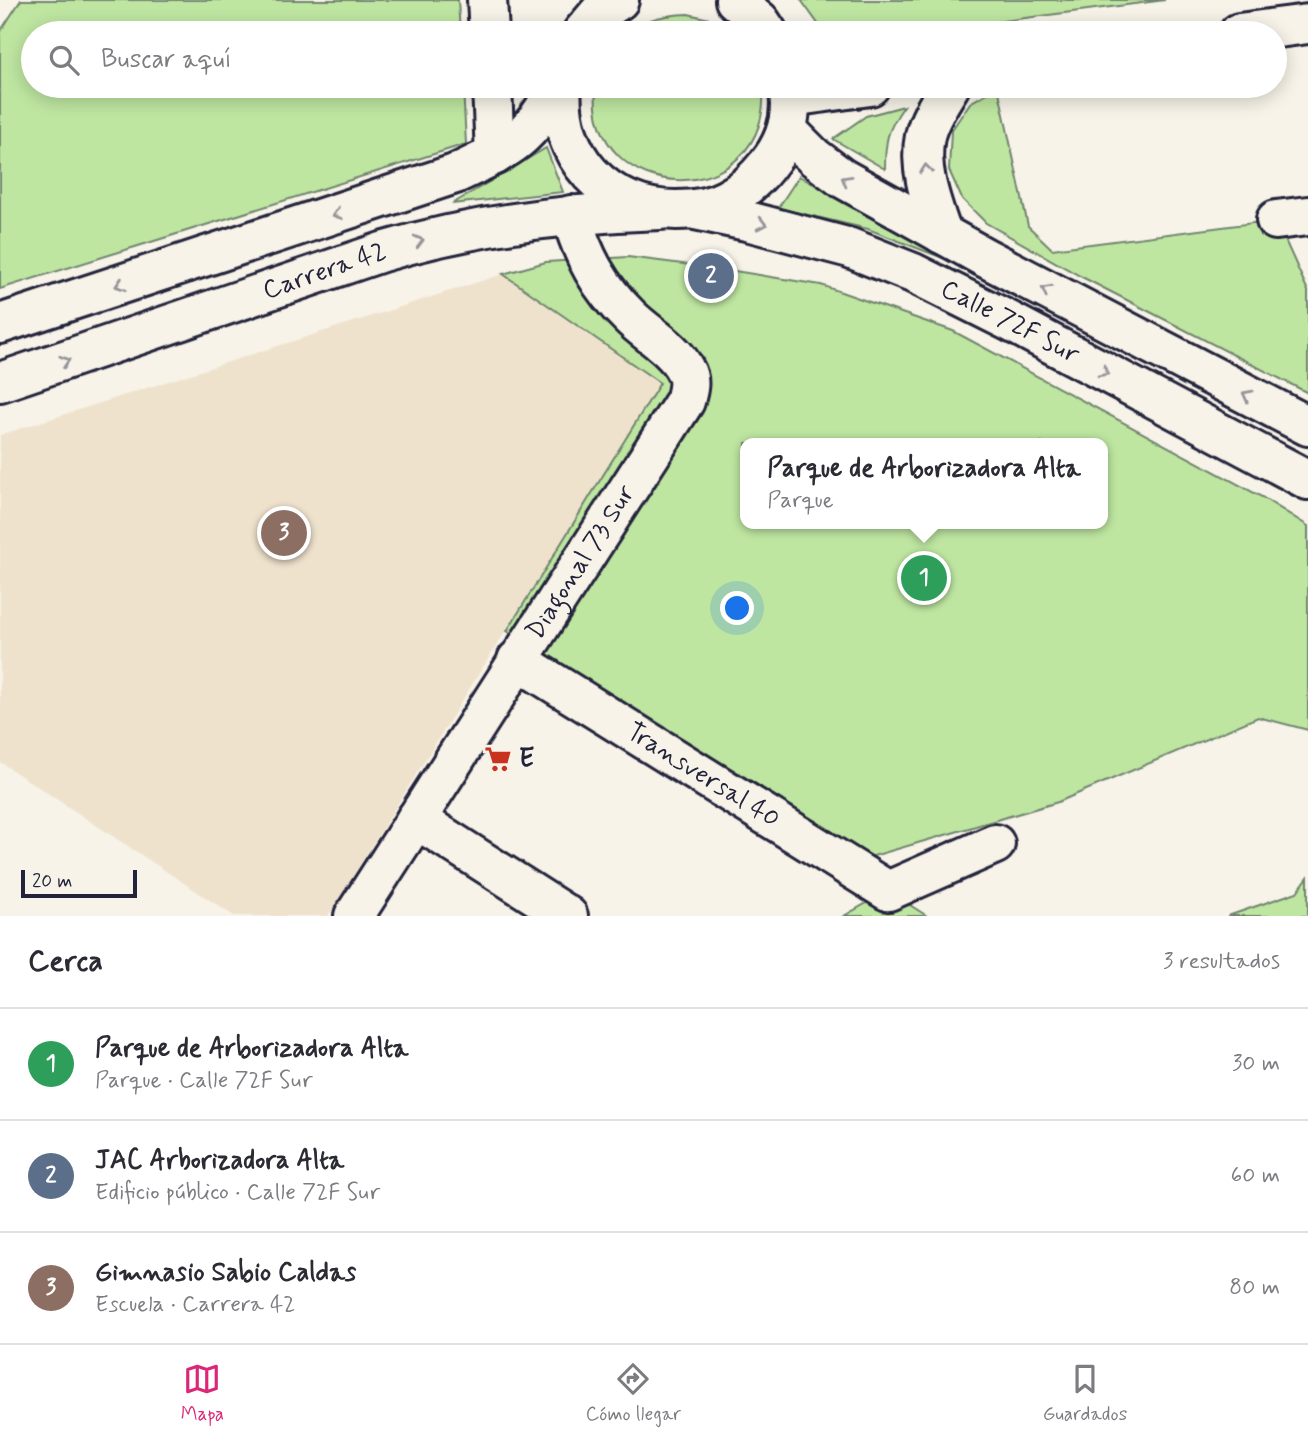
<!DOCTYPE html>
<html lang="es">
<head>
<meta charset="utf-8">
<style>
  :root { --surface:#fff; --page:#f2f2f3; --text:#2b2b33; --muted:#7c7c81; --line:#e1e1e2; --accent:#db2777 }
  body { margin:0; font-family:Mynerve,sans-serif; background:var(--page); color:var(--text) }
  .scale { position:absolute; left:21px; bottom:18px; width:116px; box-sizing:border-box; padding-left:7px; border:4px solid #22223b; border-top:0; font-size:19px; line-height:24px; white-space:nowrap; color:#22223b; -webkit-text-stroke:5px #f7f3e8; paint-order:stroke }
  .you { position:absolute; left:738px; top:609px; width:24px; height:24px; margin:-18px; border:5px solid #fff; border-radius:50%; background:#1a73e8; box-shadow:0 0 0 10px #1a73e833 }
  .badge { display:grid; place-items:center; width:46px; height:46px; border-radius:50%; background:var(--accent); color:#fff; font-size:23px; font-weight:700 }
  .pin { position:absolute; translate:-50% -50%; border:4px solid #fff; box-shadow:0 2px 7px #0006 }
  .popup { position:absolute; left:740px; top:438px; width:368px; height:91px; box-sizing:border-box; display:grid; place-content:center; border-radius:14px; background:var(--surface); filter:drop-shadow(0 2px 5px #0005); font-size:23px; white-space:nowrap; color:var(--muted) }
  .popup b { font-size:26px; color:var(--text) }
  .popup::after { content:''; position:absolute; left:50%; top:100%; margin-left:-14px; border:14px solid transparent; border-top-color:var(--surface) }
  .list { margin:0; padding:0; list-style:none }
  h2 { display:flex; justify-content:space-between; align-items:center; height:91px; margin:0; padding:0 28px; font-size:30px }
  h2 small { font-size:23px; font-weight:400; color:var(--muted) }
  .list li { display:grid; grid-template-columns:46px 1fr auto; gap:21px; align-items:center; box-sizing:border-box; height:112px; padding:0 28px; border-top:2px solid var(--line) }
  .list b { display:block; font-size:26px; white-space:nowrap }
  .list p { margin:0; font-size:23px; white-space:nowrap; color:var(--muted) }
  .list em { font-size:23px; font-style:normal; color:var(--muted) }
  .icon { flex:none; width:38px; height:38px; fill:none; stroke:currentColor; stroke-width:2; stroke-linecap:round; stroke-linejoin:round }
  .map { position:relative; flex:none; width:1308px; height:916px; overflow:hidden }
  .search { position:absolute; background:var(--surface); box-shadow:0 4px 18px #0003; left:21px; right:21px; top:21px; height:77px; display:flex; align-items:center; gap:18px; box-sizing:border-box; padding:0 24px; border-radius:38px; color:var(--muted); font-size:26px }
  .sheet { height:427px; background:var(--surface) }
  nav { display:flex; justify-content:space-around; align-items:center; box-sizing:border-box; height:98px; border-top:2px solid var(--line); background:var(--surface); font-size:19px; color:var(--muted) }
  nav a { display:grid; justify-items:center; gap:4px }
  nav .on { color:var(--accent) }
  .map>svg:first-child { display:block }
</style>
</head>
<body>
<div class="map">
<svg width="1308" height="916" viewBox="0 0 1308 916">
  <rect width="100%" height="100%" fill="#f7f3e8"/>
  <filter id="ink" filterUnits="userSpaceOnUse"><feTurbulence type="fractalNoise" baseFrequency=".0143" numOctaves="2"/><feDisplacementMap in="SourceGraphic" scale="14" xChannelSelector="R" yChannelSelector="G"/><feConvolveMatrix kernelMatrix="1 2 1 2 8 2 1 2 1" color-interpolation-filters="sRGB"/></filter>
  <g filter="url(#ink)">
    <path fill="#efe2cd" d="M503,274L660,383L328,916H234L0,762V435Z"/>
    <g fill="#bee6a1" stroke="#70846e" stroke-width="2" fill-rule="evenodd">
      <path d="M21,0H458L460,33H33V86H463L466,144L0,289V32Z"/>
      <path d="M801,0H1165L910,33H835L819,25Z"/>
      <path d="M688,14L714,20L734,33H627C646,18 665,15 688,14Z"/>
      <path d="M596,86H763C772,214 585,209 596,86Z"/>
      <path d="M998,87L1028,226L1052,249L1276,220L1308,291V393L1080,276L986,223L962,199L949,170L951,131L970,103Z"/>
      <path d="M904,106C887,130 885,140 885,169L833,139L866,116Z"/>
      <path d="M546,148L563,192L452,204Z"/>
      <path d="M799,176L948,260L868,229L778,208Z"/>
      <path d="M628,257L722,269L821,285L953,331L1262,497L1308,526V730L1258,717L1058,802L870,857L507,631L660,383L503,274L546,262ZM746,443H1102V524H746Z"/>
      <path d="M1308,877V916H1228L1297,892Z"/>
      <path d="M888,891L927,916H844Z"/>
    </g>
    <g fill="none" stroke-linecap="round" stroke-linejoin="round">
      <g stroke="#22223b" stroke-width="44">
        <g id="street">
          <path d="M487,0L489,33"/>
          <path d="M492,86L495,155"/>
          <path d="M1276,220L1308,216"/>
          <path id="s1" d="M517,660L888,891L995,844"/>
          <path d="M416,819L568,916"/>
          <path id="s2" d="M354,916L685,401C688,391 691,380 685,370C674,348 647,334 630,317C599,287 583,256 571,215"/>
        </g>
      </g>
      <g stroke="#22223b" stroke-width="44">
        <g id="secondary">
          <path d="M735,0L760,21L768,33"/>
          <path d="M582,33L599,13L619,0"/>
          <path d="M1239,33L1308,24"/>
          <path d="M562,86C556,155 606,210 676,210C693,210 711,208 727,199C743,191 756,179 767,165C786,142 794,115 788,86"/>
          <path d="M790,97L870,86"/>
          <path d="M787,130L814,157L842,178L984,257L1308,426"/>
          <path id="s3" d="M695,210L751,222L850,248L913,273L1009,321L1308,480"/>
          <path d="M942,234C932,204 918,169 925,136C929,118 941,101 950,86"/>
          <path d="M0,324L455,174C508,149 530,141 557,86"/>
          <path id="s4" d="M0,382L382,252C472,225 566,213 660,210"/>
        </g>
      </g>
      <use href="#street" stroke="#f7f3e8" stroke-width="38"/>
      <use href="#secondary" stroke="#f7f3e8" stroke-width="38"/>
    </g>
    <defs><path id="oneway-chevron" d="M-2-3.5L2.5 0L-2 3.5" fill="none" stroke-width="1.6" stroke-linecap="round" stroke-linejoin="round" transform="scale(1.75)"/></defs>
    <g stroke="#97959a">
      <use href="#oneway-chevron" transform="translate(926 169) rotate(-96)"/>
      <use href="#oneway-chevron" transform="translate(846 180) rotate(-150)"/>
      <use href="#oneway-chevron" transform="translate(337 214) rotate(162)"/>
      <use href="#oneway-chevron" transform="translate(762 224) rotate(14)"/>
      <use href="#oneway-chevron" transform="translate(419 241) rotate(-15)"/>
      <use href="#oneway-chevron" transform="translate(120 285) rotate(162)"/>
      <use href="#oneway-chevron" transform="translate(1046 290) rotate(-152)"/>
      <use href="#oneway-chevron" transform="translate(65 361) rotate(-18)"/>
      <use href="#oneway-chevron" transform="translate(1104 372) rotate(28)"/>
      <use href="#oneway-chevron" transform="translate(1247 395) rotate(-152)"/>
    </g>
  </g>
  <defs>
    <g id="supermarket-bare" transform="scale(2.1)"><path d="M-6-5.5h2.5l.6 2H6L4.5 2H-2.5L-4.4-4H-6ZM-1.5 3.2a1.3 1.3 0 1 0 .1 0ZM3 3.2a1.3 1.3 0 1 0 .1 0Z" fill="#c8321e" stroke="#f7f3e8" stroke-width="2.5" paint-order="stroke"/></g>
  </defs>
  <g fill-rule="evenodd">
    <use href="#supermarket-bare" x="498" y="759"/>
  </g>
  <g text-anchor="middle" dominant-baseline="central" stroke-width="6" stroke-linejoin="round" paint-order="stroke">
    <g font-size="26" fill="#22223b" stroke="#f7f3e8">
      <text stroke="none"><textPath href="#s4" startOffset="343">Carrera 42</textPath></text>
      <text stroke="none"><textPath href="#s3" startOffset="336">Calle 72F Sur</textPath></text>
      <text stroke="none"><textPath href="#s2" startOffset="420">Diagonal 73 Sur</textPath></text>
      <text stroke="none"><textPath href="#s1" startOffset="219">Transversal 40</textPath></text>
    </g>
    <g font-size="26" font-weight="bold" fill="#22223b" stroke="#f7f3e8" text-anchor="start">
      <text x="519" y="759">E</text>
    </g>
  </g>
</svg>
<div class="scale">20 m</div>
<div class="you"></div>
<div class="pin badge" style="left:924px;top:578px;background:#2e9e5b">1</div>
<div class="popup"><b>Parque de Arborizadora Alta</b>Parque</div>
<div class="pin badge" style="left:711px;top:276px;background:#5c6f8a">2</div>
<div class="pin badge" style="left:284px;top:533px;background:#8d6e63">3</div>
<div class="search"><svg class="icon" aria-label="search" viewBox="0 0 24 24"><circle cx="10" cy="10" r="6"/><path d="M15 15l6 6"/></svg>Buscar aquí</div>
</div>
<section class="sheet">
<h2>Cerca<small>3 resultados</small></h2>
<ul class="list">
<li><span class="badge" style="background:#2e9e5b">1</span><div><b>Parque de Arborizadora Alta</b><p>Parque · Calle 72F Sur</p></div><em>30 m</em></li>
<li><span class="badge" style="background:#5c6f8a">2</span><div><b>JAC Arborizadora Alta</b><p>Edificio público · Calle 72F Sur</p></div><em>60 m</em></li>
<li><span class="badge" style="background:#8d6e63">3</span><div><b>Gimnasio Sabio Caldas</b><p>Escuela · Carrera 42</p></div><em>80 m</em></li>
</ul>
</section>
<nav>
<a class="on"><svg class="icon" aria-label="map" viewBox="0 0 24 24"><path d="M3 6l6-2 6 2 6-2v14l-6 2-6-2-6 2zM9 4v14M15 6v14"/></svg>Mapa</a>
<a><svg class="icon" aria-label="directions" viewBox="0 0 24 24"><path d="M12 3l9 9-9 9-9-9zM9 14v-3h6M13 9l2 2-2 2"/></svg>Cómo llegar</a>
<a><svg class="icon" aria-label="saved" viewBox="0 0 24 24"><path d="M7 4h10v16l-5-4-5 4z"/></svg>Guardados</a>
</nav>
</body>
</html>
